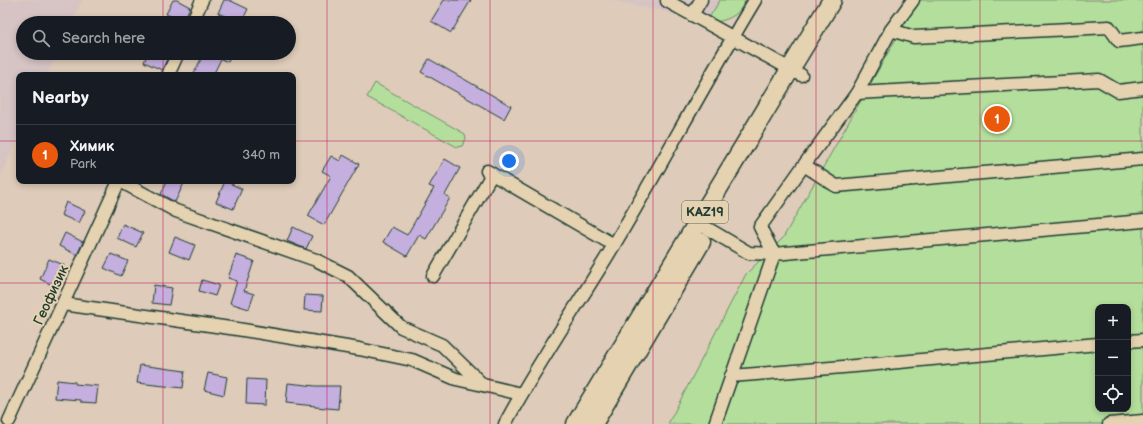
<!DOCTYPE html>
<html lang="en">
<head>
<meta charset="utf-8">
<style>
  :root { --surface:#171b24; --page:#20242c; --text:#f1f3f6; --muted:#9ea1a6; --line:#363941; --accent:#ea580c }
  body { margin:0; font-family:"Balsamiq Sans",sans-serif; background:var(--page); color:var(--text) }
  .controls { position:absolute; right:12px; bottom:12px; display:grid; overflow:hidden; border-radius:8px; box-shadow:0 2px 6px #0003 }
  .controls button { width:36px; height:36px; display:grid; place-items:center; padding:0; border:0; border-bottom:1px solid var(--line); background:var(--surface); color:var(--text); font:20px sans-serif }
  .you { position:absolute; left:509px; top:161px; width:14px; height:14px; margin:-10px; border:3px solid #fff; border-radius:50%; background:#1a73e8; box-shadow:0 0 0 6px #1a73e833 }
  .badge { display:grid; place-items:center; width:26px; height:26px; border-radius:50%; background:var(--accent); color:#fff; font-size:13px; font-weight:700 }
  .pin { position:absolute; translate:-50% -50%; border:2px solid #fff; box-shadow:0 1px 4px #0006 }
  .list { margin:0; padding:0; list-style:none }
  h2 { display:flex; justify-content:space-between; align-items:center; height:52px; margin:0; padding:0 16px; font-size:17px }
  h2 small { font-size:13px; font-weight:400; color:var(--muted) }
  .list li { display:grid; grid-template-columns:26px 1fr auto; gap:12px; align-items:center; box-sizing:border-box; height:60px; padding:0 16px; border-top:1px solid var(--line) }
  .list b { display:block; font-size:15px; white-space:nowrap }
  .list p { margin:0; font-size:13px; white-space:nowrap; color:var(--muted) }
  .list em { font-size:13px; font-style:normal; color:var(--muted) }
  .icon { flex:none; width:22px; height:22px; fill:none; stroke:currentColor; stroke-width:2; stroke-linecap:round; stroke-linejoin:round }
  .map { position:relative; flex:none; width:1143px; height:424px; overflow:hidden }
  .search { position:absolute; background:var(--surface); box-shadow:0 2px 6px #0003; left:16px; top:16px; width:280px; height:44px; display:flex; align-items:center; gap:10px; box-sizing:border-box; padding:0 14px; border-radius:22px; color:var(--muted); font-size:15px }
  .panel { position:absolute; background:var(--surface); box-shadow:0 2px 6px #0003; left:16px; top:72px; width:280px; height:112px; border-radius:8px }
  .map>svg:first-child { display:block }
</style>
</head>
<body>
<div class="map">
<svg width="1143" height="424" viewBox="0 0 1143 424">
  <rect width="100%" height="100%" fill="#decbb9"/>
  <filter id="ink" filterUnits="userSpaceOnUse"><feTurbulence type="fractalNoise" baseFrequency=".025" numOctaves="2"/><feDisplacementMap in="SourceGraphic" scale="8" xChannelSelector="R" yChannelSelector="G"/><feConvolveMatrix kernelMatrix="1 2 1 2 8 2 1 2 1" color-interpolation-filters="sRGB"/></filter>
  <g filter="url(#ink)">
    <g fill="#d6c3c4">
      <path d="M0,0H82L71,23H23V53H57L47,75H19V135L0,176Z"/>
      <path d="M611,0H720L707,21Z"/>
    </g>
    <g fill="#b4de9b" stroke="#6a8e68" fill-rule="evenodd">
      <path d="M720,0H746C743,4 741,10 737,13C731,19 715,24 707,21Z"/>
      <path d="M918,0H1143V424H668L746,274L783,238ZM1098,307H1128V409H1098Z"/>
      <path d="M375,83L465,134L466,139L462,146L457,147L367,97Z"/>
    </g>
    <g fill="#c4afde" stroke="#1f3d34">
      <path d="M173,0H177L190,7L183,22L166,14Z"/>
      <path d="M224,0H229L248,9L241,23L218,13Z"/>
      <path d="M444,0H471L451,33L431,21Z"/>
      <path d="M148,53H170L162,70L144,62Z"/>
      <path d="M204,53H232L228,62L221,59L213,75H193Z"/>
      <path d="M429,59L511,106L504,119L421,72Z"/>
      <path d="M343,155L359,164L324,225L308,216L331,176L322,171L331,156L340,161Z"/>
      <path d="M445,159L460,168L445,195L450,198L426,239L419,235L407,256L383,242L392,227L407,235L434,188L429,186Z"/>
      <path d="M167,181H185L175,202L161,194Z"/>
      <path d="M225,181L242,189L233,209L216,202Z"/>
      <path d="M66,202L85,211L79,223L61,215Z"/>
      <path d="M123,224L143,233L136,247L117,238Z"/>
      <path d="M293,227L312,236L306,249L287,241Z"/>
      <path d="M65,233L83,242L77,255L59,246Z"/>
      <path d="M175,237L195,245L189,260L169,252Z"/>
      <path d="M111,254L128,261L121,276L104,268Z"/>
      <path d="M236,255L254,261L244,291L254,294L249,309L230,303L237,281L228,278Z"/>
      <path d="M49,259L64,265L54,286L40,279Z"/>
      <path d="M202,280L219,285L215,296L199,291Z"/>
      <path d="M154,285L172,288L169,305L152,303Z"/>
      <path d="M305,295L323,296L322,311L304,310Z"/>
      <path d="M140,365L185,371L183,388L137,383Z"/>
      <path d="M208,373L227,377L224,395L204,390Z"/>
      <path d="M247,379L266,380L265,405L246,404Z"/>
      <path d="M57,380L75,382V384L98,386L96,403L81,402V400L55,398Z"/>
      <path d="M288,383L316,386H340L338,409L315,407V406L286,403Z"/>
    </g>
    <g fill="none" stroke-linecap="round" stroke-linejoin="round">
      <g stroke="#1f3d34" stroke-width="15">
        <g id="minor">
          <path d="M667,0V1L801,75"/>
          <path d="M692,15L701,0"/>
          <path d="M192,23L202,0"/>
          <path d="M891,30L914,37L1109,27L1119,41L1143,38"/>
          <path d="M168,75L178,53"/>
          <path d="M857,93L1099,80L1118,91L1143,88"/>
          <path d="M804,165L836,186L1143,159"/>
          <path d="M487,171L614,245"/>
          <path d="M120,181L176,211L316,260L348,276L401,327L442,345L483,385L521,394"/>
          <path d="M698,223L749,253L774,254L1143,221"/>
          <path d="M433,276L492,174"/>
          <path d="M63,304L237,329L359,349L412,360L456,379L483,385"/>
          <path d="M1128,341L1143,340"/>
          <path d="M731,376L855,366L1098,344"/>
          <path d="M9,421L119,181"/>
          <path d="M505,424C538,362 578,305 614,245C662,164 706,81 755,0"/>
          <path d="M715,424L774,254L760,227L804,165L857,93L891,30L913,0"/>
          <path d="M1109,424L1143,421"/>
        </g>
      </g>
      <g stroke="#1f3d34" stroke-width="21">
        <g id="highway">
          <path d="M576,424L832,0"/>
          <path d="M593,424L701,242"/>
        </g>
      </g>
      <use href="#minor" stroke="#e5d2b0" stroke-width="12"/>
      <use href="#highway" stroke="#e5d2b0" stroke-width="18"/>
    </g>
  </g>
  <path fill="none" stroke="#c2185b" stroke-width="1" stroke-opacity="0.55" d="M163,0V23M327,0V424M490,0V424M653,0V424M816,0V424M980,0V424M163,53V75M0,141H19M293,141H1143M163,181V424M0,283H1143"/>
  <g text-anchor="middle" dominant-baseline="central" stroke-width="4" stroke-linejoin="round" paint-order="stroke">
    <rect fill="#e5d2b0" stroke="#5a6a59" stroke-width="1" x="682" y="201" width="46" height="22" rx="3"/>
    <g font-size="13" font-weight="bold" fill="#1f3d34">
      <text x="705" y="212">KAZ19</text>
    </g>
    <g font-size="14" fill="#1f3d34" stroke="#e5d2b0">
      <text transform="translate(51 295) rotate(-65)">Геофизик</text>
    </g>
  </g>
</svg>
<div class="controls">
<button>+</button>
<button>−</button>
<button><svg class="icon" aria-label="locate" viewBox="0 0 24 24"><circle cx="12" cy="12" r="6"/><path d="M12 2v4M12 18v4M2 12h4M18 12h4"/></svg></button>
</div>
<div class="you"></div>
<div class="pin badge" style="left:997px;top:119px">1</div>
<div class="search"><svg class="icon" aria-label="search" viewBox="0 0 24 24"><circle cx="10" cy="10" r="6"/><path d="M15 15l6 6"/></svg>Search here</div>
<section class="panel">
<h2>Nearby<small></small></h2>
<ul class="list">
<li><span class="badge">1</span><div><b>Химик</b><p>Park</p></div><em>340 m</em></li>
</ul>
</section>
</div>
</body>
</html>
